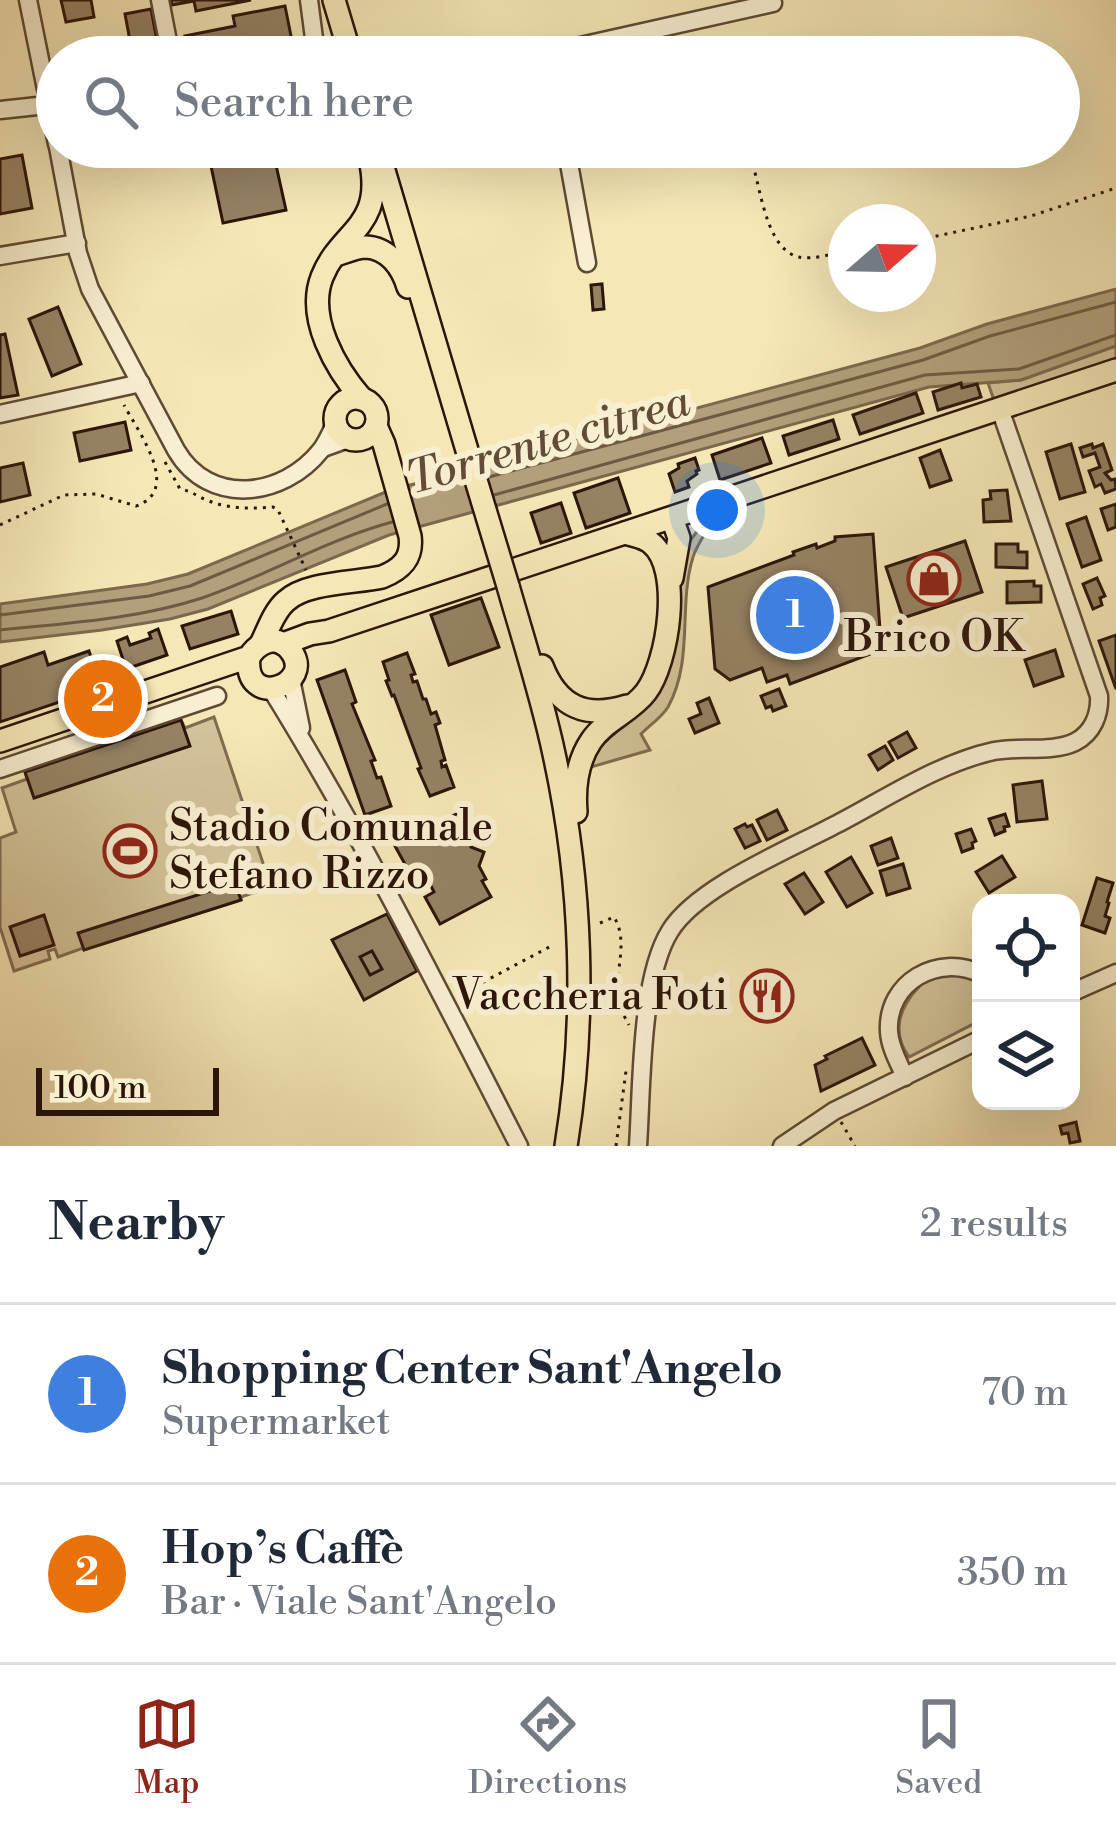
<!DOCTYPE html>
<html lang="en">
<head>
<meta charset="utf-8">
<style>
  :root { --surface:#fff; --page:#f2f2f3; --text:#1f2937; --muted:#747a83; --line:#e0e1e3; --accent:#8f2418 }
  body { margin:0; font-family:"Libre Bodoni",serif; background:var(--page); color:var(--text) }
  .controls { position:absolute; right:36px; bottom:36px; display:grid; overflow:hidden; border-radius:24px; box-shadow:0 12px 48px #0002 }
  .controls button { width:108px; height:108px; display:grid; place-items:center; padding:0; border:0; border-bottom:3px solid var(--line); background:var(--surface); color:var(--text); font:60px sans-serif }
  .compass { position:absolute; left:828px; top:204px; width:108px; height:108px; border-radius:50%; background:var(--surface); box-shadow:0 12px 48px #0002; rotate:70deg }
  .scale { position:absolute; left:36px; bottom:30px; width:183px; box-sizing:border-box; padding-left:12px; border:6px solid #2c1509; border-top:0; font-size:33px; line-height:42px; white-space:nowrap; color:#2c1509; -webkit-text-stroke:9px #f8efd0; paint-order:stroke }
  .you { position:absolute; left:717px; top:510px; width:42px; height:42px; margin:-30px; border:9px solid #fff; border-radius:50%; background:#1a73e8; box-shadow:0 0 0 18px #1a73e833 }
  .badge { display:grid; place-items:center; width:78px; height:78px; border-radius:50%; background:var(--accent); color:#fff; font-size:39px; font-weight:700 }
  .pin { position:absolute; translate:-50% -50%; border:6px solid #fff; box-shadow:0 3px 12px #0006 }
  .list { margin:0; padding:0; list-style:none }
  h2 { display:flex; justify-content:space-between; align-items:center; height:156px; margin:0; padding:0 48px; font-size:51px }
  h2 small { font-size:39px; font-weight:400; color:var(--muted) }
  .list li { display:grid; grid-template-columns:78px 1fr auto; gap:36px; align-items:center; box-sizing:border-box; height:180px; padding:0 48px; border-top:3px solid var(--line) }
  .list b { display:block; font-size:45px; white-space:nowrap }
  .list p { margin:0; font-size:39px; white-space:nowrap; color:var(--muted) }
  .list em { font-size:39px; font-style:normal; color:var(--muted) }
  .icon { flex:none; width:66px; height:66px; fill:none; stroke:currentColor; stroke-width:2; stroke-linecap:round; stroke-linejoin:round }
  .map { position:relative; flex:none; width:1116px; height:1146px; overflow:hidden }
  .search { position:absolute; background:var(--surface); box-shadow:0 12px 48px #0002; left:36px; right:36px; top:36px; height:132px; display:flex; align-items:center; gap:30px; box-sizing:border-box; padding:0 42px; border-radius:66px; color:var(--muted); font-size:45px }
  .sheet { height:516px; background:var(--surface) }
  nav { display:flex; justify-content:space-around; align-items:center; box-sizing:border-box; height:168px; border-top:3px solid var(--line); background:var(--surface); font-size:33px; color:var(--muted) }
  nav a { display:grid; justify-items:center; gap:6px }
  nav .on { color:var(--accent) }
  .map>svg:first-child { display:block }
</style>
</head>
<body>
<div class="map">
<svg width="1116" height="1146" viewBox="0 0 1116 1146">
  <rect width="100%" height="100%" fill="#f5e7b6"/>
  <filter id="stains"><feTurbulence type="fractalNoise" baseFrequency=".00167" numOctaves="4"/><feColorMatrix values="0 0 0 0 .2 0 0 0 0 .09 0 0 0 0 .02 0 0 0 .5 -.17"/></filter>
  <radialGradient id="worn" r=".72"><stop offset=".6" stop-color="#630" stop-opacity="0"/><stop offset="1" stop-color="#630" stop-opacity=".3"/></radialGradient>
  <g fill="#d3c399" stroke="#806c51" stroke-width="3">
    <path d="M1116,346V360L994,400L988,383L1021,380Z"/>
    <path d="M731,507L734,515L711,523C705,534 697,545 693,557C678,605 694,660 668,707C662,717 650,725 641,734L650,750L584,769L591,749L638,710L687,545L709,515Z"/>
    <path d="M214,717L271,887L241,897V900L84,950L83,948L58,957L55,949L48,951L50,959L14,971L0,927V838L16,832L2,788L27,779L25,772L181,720L185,728Z"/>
    <path d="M962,974L981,981V1020L909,1057C892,1034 898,1009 918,988C921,984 928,978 933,976C941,973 953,975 962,974Z"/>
  </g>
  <path fill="#b1a07b" stroke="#7c684d" stroke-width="3" d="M1116,289V346L1021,380L929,387L389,535L208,609L170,619L102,630L0,642V604L147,584L188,574L388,491L920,348L987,324Z"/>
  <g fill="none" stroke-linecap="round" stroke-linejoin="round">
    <g stroke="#6e5a42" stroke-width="3">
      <path d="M489,477L923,360L990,336L1116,302"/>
      <path d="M494,495L925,375L1019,369L1116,335"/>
      <path d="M0,615L149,596L190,586L387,504"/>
      <path d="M0,630C67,623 138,619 202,598C266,576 326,540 392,522"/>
    </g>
  </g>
  <g fill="#958263" stroke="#2c1509" stroke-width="3">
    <path d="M61,0H91L94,17L66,22Z"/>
    <path d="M171,0H251L196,11L194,1L172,5Z"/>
    <path d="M285,6L292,41L213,57H190L185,36L235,26L233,16Z"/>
    <path d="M151,9L160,57H133L125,14Z"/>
    <path d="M207,147H272L286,210L223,223Z"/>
    <path d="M22,155L32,208L0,214V159Z"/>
    <path d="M602,284L604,309L593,310L591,285Z"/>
    <path d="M58,307L81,364L52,376L29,319Z"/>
    <path d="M5,334L18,395L0,398V335Z"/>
    <path d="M961,383L962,388L977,384L981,397L938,410L933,392Z"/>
    <path d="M916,393L923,413L860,434L853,415Z"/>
    <path d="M833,420L839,439L789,455L783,436Z"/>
    <path d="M125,422L131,450L80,461L74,433Z"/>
    <path d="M762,438L771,463L720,480L712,455Z"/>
    <path d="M1071,444L1085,492L1060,499L1046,452Z"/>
    <path d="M1092,444L1093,448L1103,444L1112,470L1105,473L1111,480L1115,479L1116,489L1105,493L1101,484L1095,487L1089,471L1100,467L1095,453L1083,457L1080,448Z"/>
    <path d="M940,450L951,480L930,487L920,458Z"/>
    <path d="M695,458L699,470L696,471L697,474L687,481L689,487L675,492L669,474L679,468L678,464Z"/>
    <path d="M23,463L30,495L0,502V468Z"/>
    <path d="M618,478L630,513L586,528L574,493Z"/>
    <path d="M1007,490L1011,521L984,522L983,500L991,499L990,491Z"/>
    <path d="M561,503L571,533L541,543L531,513Z"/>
    <path d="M1116,504V527L1108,530L1101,509Z"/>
    <path d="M1086,517L1101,560L1082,567L1067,524Z"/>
    <path d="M873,534L881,643H878L876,652L790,684L787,675L767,682L762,668L730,680L715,669L708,587L794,555L793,552L816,544L817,548L835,541V537Z"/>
    <path d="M965,541L982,592L903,618L886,567Z"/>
    <path d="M996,544H1018V552H1027V568L996,567Z"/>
    <path d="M1097,578L1105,596L1100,598L1102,605L1093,609L1083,584Z"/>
    <path d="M1034,581V586H1041V602L1007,603V582Z"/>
    <path d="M481,598L499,647L449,665L431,615Z"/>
    <path d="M231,611L238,634L190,649L182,626Z"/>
    <path d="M158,629L167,655L126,669L117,641L127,637L130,645L151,638L149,633Z"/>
    <path d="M1116,635V689L1099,641Z"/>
    <path d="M1055,650L1063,676L1034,686L1025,660Z"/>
    <path d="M89,651L101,688L0,722V667L44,652L48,665Z"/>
    <path d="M407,653L415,674L411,675L413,682L417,681L423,699H426L431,714L436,712L440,723L435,725L445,760L441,761L442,767L446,765L454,787L430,796L418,769L421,768L394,695L392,696L386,681L389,680L383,662Z"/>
    <path d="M345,670L356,702L352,704L375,760L371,761L377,778L381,777L391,806L365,815L317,680Z"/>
    <path d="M779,689L786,706L773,711L771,706L766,708L761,696Z"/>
    <path d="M709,698L719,723L695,733L689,719L701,714L697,703Z"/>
    <path d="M181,720L190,746L34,798L25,772Z"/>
    <path d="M907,732L916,748L898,758L889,742Z"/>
    <path d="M885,746L893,760L878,770L869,755Z"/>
    <path d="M1042,781L1047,819L1017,822L1013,785Z"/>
    <path d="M777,810L787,830L767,840L757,820Z"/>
    <path d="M462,811L474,836L471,847L484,852L479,866L486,879L482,881L491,897L440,924L425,897L434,892L430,884L423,882L425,875L422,869L411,875L395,846Z"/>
    <path d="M1005,814L1009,826L1004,827L1005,831L995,835L989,819Z"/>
    <path d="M745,824L747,827L752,825L760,841L745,848L735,829Z"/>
    <path d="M971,829L976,841L972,843L973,848L962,852L956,834Z"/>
    <path d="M891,838L898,858L878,865L871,846Z"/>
    <path d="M1002,856L1015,877L989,893L976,872Z"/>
    <path d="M851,857L872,893L847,907L826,872Z"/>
    <path d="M903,864L910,888L887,895L880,871Z"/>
    <path d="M804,873L823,902L805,914L785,884Z"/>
    <path d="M1097,878L1113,883L1107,902L1109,903L1105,916L1110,918L1105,933L1082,925Z"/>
    <path d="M235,883L241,900L84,950L78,933Z"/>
    <path d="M387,914L417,971L364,1000L332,940Z"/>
    <path d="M44,915L54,945L20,956L10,927Z"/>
    <path d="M372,951L382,969L370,975L360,957Z"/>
    <path d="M862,1038L875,1065L821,1091L815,1065L827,1059L825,1056Z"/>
    <path d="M1076,1122L1080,1141L1070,1143L1068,1133L1062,1134L1060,1126Z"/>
  </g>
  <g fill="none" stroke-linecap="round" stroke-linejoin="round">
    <g stroke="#5e4a34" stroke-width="21">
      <g id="minor">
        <path d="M28,0L57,144"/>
        <path d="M160,0L171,57"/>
        <path d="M265,57L315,46L309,0"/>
        <path d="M531,57L773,3"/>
        <path d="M0,110L56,104"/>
        <path d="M58,147L78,253L90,289L176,450C209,507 283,498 321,450C327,442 331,432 335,424"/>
        <path d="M566,147L587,263"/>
        <path d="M0,256L77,243"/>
        <path d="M0,414L141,383"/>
        <path d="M323,448L348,439"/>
        <path d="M291,679L301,728"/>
        <path d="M271,689C362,836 440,992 519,1146"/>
        <path d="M0,769L217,696"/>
        <path d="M1071,993L1116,973"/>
        <path d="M905,1077C899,1063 890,1048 889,1032C886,982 938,953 981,974"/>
        <path d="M638,1146C642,1088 640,979 670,931C697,887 790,849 837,824C887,798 939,763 994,751C1020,746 1052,753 1075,742C1093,733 1100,714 1099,696L1000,409"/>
        <path d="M782,1146L834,1111L981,1039"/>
      </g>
    </g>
    <g stroke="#2c1509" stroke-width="26">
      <g id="major">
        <path d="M334,0L351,57"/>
        <path d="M377,147L469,457"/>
        <path d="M336,255C346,252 356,247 366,247C388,248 402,267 408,287"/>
        <circle cx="356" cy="419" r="21"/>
        <path d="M362,399C336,369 306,318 322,277C341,229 385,228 370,159"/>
        <path d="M672,578L679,538L672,518"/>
        <path d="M508,586C524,642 542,697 554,754C582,882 587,1017 566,1146"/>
        <path d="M261,644C268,630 274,611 286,601C306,582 355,583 382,577C402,569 413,558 410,536L384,444L376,426"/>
        <path d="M283,644L310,634L329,631L1116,370"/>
        <path d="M542,666C558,707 586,719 627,706"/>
        <path d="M0,741L249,657C258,643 276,633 290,650C318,684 243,712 249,657"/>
        <path d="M576,812C574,787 577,762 591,741C605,720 631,712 646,692C668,663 683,568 651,543C644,537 634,536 625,533"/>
      </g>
    </g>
    <g stroke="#2c1509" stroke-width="3" stroke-dasharray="3 6" stroke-linecap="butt">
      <path d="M637,47L650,57"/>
      <path d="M747,147C760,174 762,247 798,257C812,260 832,254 846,251"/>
      <path d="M918,240L1031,216L1116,188"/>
      <path d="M165,462L180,489C192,491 198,497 209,501C229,509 252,509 273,507L278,510L306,570"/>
      <path d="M0,525L64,495L96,494L136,506C182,490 139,433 124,405"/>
      <path d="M600,923L614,917C629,941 615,972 617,998C618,1007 625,1017 629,1025"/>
      <path d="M459,995L553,945"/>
      <path d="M841,1122L855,1146"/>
      <path d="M616,1146L626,1071"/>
    </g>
    <use href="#minor" stroke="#f8efd0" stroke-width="16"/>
    <use href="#major" stroke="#f5e7b6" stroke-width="21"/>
    <g stroke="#2c1509" stroke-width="26" stroke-linecap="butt">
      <path id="major-bridge" d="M469,457L508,586"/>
    </g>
    <use href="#major-bridge" stroke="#f5e7b6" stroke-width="21"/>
  </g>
  <defs>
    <g id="shop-ring" transform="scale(2.7)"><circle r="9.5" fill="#f8efd0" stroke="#8f2418" stroke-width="1.5"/><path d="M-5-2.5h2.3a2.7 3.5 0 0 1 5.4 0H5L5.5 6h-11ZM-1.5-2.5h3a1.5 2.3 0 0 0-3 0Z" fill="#8f2418"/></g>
    <g id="stadium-ring" transform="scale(2.7)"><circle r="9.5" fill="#f8efd0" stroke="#8f2418" stroke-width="1.5"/><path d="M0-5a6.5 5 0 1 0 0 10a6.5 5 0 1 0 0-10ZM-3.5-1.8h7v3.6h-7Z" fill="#8f2418"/></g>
    <g id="restaurant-ring" transform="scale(2.7)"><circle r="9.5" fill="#f8efd0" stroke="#8f2418" stroke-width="1.5"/><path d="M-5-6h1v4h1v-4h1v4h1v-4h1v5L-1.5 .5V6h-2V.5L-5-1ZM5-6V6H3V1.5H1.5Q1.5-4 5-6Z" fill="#8f2418"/></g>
  </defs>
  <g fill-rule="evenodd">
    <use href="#shop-ring" x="934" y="579"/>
    <use href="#stadium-ring" x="130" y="851"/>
    <use href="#restaurant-ring" x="767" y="996"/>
  </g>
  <g text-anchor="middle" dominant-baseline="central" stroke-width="12" stroke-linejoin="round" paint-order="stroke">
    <g font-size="42" fill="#2c1509" stroke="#f8efd0">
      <text x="934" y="638">Brico OK</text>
      <text x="169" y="827" text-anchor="start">Stadio Comunale<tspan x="169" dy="48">Stefano Rizzo</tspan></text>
      <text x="728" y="996" text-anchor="end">Vaccheria Foti</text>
    </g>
    <g font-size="45" font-style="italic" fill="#614d37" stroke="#f8efd0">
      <text transform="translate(548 441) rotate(-16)">Torrente citrea</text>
    </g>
  </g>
  <rect width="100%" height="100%" filter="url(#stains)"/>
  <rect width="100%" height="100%" fill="url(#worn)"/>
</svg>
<div class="controls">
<button><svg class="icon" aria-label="locate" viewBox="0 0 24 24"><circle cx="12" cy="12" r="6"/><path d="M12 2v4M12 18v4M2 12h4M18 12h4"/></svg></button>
<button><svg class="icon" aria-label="layers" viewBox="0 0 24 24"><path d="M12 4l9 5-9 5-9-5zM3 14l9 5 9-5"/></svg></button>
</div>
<svg class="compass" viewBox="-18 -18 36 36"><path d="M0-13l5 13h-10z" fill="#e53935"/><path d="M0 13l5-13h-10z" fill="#747a83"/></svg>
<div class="scale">100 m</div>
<div class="you"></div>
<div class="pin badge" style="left:795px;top:615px;background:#3f7fe0">1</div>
<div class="pin badge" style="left:103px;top:699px;background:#e8710a">2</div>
<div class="search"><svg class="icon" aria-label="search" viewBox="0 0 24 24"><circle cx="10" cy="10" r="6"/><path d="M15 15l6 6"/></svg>Search here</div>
</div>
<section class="sheet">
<h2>Nearby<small>2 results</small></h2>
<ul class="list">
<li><span class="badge" style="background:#3f7fe0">1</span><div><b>Shopping Center Sant'Angelo</b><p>Supermarket</p></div><em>70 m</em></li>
<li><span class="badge" style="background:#e8710a">2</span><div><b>Hop’s Caffè</b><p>Bar · Viale Sant'Angelo</p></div><em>350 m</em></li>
</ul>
</section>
<nav>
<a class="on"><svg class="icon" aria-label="map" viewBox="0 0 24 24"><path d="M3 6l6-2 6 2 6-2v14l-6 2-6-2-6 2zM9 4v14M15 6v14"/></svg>Map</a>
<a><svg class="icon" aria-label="directions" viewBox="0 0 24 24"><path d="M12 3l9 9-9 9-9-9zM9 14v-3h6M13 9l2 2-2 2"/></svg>Directions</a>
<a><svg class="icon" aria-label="saved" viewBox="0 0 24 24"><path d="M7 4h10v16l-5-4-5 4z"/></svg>Saved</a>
</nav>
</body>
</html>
